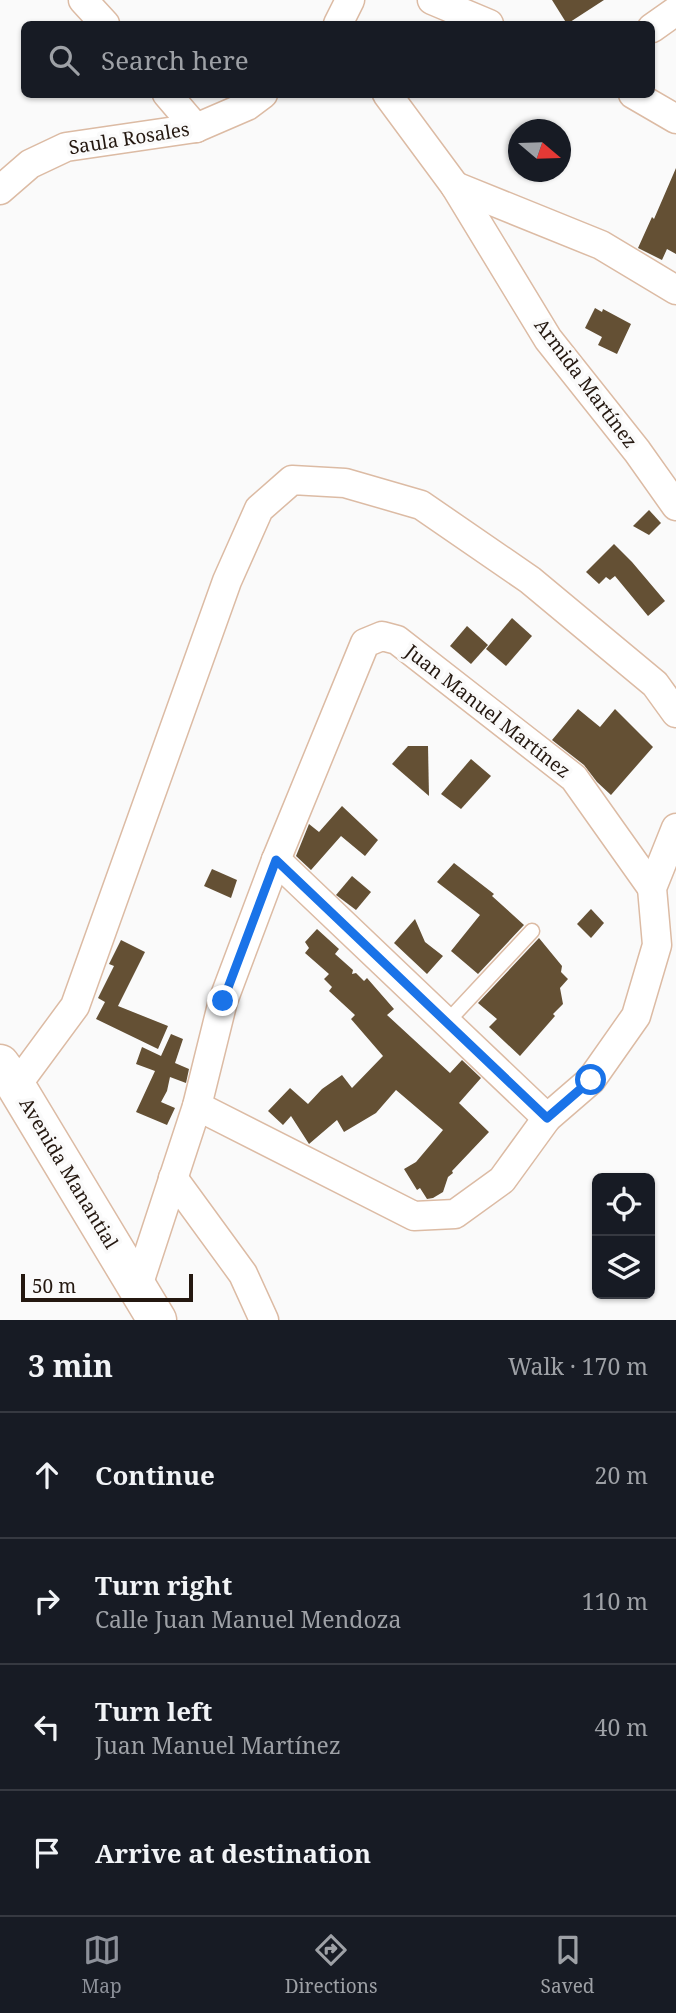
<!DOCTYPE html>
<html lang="en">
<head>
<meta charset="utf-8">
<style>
  :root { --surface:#171b24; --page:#20242c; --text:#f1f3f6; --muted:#9ea1a6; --line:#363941; --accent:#8c9099 }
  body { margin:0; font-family:"Noto Serif",serif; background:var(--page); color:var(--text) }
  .controls { position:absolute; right:21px; bottom:21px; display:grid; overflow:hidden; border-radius:10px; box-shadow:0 2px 5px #0004 }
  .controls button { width:63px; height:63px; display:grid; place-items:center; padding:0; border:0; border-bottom:2px solid var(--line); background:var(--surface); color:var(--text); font:35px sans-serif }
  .compass { position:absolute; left:508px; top:119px; width:63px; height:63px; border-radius:50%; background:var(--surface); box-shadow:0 2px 5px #0004; rotate:109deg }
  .scale { position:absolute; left:21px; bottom:18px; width:172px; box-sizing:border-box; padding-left:7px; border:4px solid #241810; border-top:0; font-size:19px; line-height:24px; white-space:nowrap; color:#241810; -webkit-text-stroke:5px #fafafa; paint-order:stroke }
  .stop { position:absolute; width:21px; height:21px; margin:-16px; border:5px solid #1a73e8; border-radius:50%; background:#fff }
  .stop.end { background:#1a73e8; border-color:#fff; box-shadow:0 2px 7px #0008 }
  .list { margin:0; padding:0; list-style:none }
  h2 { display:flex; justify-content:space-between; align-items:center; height:91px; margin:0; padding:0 28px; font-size:30px }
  h2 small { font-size:23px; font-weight:400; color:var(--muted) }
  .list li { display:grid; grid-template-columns:46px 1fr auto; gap:21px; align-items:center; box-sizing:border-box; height:126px; padding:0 28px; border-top:2px solid var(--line) }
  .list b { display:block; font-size:26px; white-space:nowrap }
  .list p { margin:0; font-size:23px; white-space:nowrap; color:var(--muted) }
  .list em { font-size:23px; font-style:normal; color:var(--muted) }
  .icon { flex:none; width:38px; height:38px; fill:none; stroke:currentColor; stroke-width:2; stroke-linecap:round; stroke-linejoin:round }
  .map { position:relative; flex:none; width:676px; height:1320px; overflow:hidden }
  .search { position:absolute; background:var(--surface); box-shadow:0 2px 5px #0004; left:21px; right:21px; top:21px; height:77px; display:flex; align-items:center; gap:18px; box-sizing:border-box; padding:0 24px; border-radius:10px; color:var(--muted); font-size:26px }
  .sheet { height:595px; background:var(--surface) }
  nav { display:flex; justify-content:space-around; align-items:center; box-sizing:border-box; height:98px; border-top:2px solid var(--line); background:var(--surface); font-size:19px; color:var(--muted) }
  nav a { display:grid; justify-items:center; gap:4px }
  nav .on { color:var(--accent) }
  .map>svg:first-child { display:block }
</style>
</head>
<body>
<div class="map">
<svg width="676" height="1320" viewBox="0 0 676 1320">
  <rect width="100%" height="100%" fill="#fafafa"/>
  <g fill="#645034">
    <path d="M552,0H604L567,24Z"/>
    <path d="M676,168V254L667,249L662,260L638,248L652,217L654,219Z"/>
    <path d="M595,308L602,312L603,309L631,324L617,354L598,345L602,337L585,328Z"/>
    <path d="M649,510L661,523L649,535L633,526Z"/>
    <path d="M614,544L632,562L665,601L648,616L615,576L610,580L606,577L599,584L586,572Z"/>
    <path d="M512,618L532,636L506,666L486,649Z"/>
    <path d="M467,626L488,645L471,664L450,646Z"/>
    <path d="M578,709L600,727L615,709L653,747L611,795L597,782L584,765L552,740Z"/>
    <path d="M408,746H428L429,796L392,764Z"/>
    <path d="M471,759L491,776L461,809L441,794Z"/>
    <path d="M342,806L378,840L365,856L341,836L311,870L296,856L309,824L319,832Z"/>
    <path d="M454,863L494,894L492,896L524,925L478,974L451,951L480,915L437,882Z"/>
    <path d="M212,869L237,880L231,898L204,886Z"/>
    <path d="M352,876L371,892L356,910L336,895Z"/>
    <path d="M591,909L604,923L591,938L577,924Z"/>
    <path d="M415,919L425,942L443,956L427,974L394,943Z"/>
    <path d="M317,929L339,949L335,954L353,970L352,974L356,973L364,981L367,978L394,1009L387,1015L450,1073L462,1060L481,1078L459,1103L489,1132L452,1171L453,1173L448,1177L443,1192L433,1198L427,1199L420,1188L417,1190L404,1169L416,1162L443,1130L396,1090L376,1113L344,1132L337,1120L309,1144L291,1116L283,1125L268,1111L290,1088L308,1104L322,1089L342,1075L352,1088L383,1056L351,1019L355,1015L329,991L332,987L324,979L329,974L305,953L309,948L305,942Z"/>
    <path d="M539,938L562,966L561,972L568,979L560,988L563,1004L553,1014L555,1016L520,1056L489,1027L497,1019L478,1003Z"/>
    <path d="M121,940L145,952L118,1006L168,1026L158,1049L96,1019L105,1002L98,998L114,966L109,964Z"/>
    <path d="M171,1034L183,1039L175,1063L189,1069L186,1083L170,1077L167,1091L161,1102L175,1108L167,1125L136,1112L155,1071L136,1064L142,1047L161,1056Z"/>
  </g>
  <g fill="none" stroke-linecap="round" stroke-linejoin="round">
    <g stroke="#dcbba4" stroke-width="17">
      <path id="lane" d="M447,1022L532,931"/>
    </g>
    <g stroke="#dcbba4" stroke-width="31">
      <g id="street">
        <path d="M83,0L105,24"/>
        <path d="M432,0L489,24"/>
        <path d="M338,24L350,0"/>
        <path d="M652,28L676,11"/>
        <path d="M167,94L196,128"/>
        <path d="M387,94L455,186L548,339L637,451L676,506"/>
        <path d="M633,94L676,119"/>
        <path d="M455,186L601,245L676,290"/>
        <path d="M0,190L30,164L66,147L196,128L247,106L263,94"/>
        <path d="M276,860L547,1118"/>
        <path d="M16,1086L75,1006L227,581L259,509L292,480L345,483L421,505L530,580L655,684L676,713"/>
        <path d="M197,1106L414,1216L455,1214L502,1180L547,1118L591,1080L636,1016L657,945L652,888L676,828"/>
        <path d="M173,1178L243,1274L264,1320"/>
        <path d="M138,1286L197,1106L223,1001L276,860L365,643L382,636L397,640L574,778L652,888"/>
      </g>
    </g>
    <g stroke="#dcbba4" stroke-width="41">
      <path id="secondary" d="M0,1064L16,1086L157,1320"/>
    </g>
    <use href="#lane" stroke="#fff" stroke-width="14"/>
    <use href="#street" stroke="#fff" stroke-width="28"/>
    <use href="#secondary" stroke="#fff" stroke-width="38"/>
  </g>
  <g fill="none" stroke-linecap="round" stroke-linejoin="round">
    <path stroke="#1a73e8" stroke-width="9" d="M223,1001L276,860L547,1118L591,1080"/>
  </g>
  <g text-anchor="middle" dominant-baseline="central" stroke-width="7" stroke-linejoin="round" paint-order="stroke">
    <g font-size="19" fill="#241810" stroke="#fafafa">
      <text transform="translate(129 138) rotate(-9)">Saula Rosales</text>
      <text transform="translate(586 383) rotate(53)">Armida Martínez</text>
      <text transform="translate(488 711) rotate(38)">Juan Manuel Martínez</text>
      <text transform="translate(69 1173) rotate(59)">Avenida Manantial</text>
    </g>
  </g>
</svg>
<div class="controls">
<button><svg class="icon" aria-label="locate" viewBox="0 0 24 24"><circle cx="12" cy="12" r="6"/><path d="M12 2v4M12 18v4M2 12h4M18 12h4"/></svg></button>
<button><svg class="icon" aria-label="layers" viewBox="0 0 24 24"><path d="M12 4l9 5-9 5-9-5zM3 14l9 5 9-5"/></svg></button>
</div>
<svg class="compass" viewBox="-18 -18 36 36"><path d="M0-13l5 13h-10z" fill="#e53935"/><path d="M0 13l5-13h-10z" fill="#9ea1a6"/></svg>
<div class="scale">50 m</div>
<div class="stop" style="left:591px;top:1080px"></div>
<div class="stop end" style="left:223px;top:1001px"></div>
<div class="search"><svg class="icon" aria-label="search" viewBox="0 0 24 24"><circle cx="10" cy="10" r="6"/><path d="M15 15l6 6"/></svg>Search here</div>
</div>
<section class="sheet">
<h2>3 min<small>Walk · 170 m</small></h2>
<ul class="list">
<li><svg class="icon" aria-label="ahead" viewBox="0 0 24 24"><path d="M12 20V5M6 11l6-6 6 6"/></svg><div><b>Continue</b></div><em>20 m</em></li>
<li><svg class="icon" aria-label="right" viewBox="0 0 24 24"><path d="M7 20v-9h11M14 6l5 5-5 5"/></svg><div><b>Turn right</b><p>Calle Juan Manuel Mendoza</p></div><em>110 m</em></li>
<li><svg class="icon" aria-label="left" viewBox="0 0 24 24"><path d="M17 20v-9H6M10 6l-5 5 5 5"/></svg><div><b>Turn left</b><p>Juan Manuel Martínez</p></div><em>40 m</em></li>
<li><svg class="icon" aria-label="arrive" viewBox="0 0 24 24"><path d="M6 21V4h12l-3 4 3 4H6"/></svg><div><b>Arrive at destination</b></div></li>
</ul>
</section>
<nav>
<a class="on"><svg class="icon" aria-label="map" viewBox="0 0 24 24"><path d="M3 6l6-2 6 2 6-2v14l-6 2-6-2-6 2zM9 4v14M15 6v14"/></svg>Map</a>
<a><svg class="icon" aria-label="directions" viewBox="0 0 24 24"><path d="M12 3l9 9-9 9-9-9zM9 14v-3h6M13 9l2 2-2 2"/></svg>Directions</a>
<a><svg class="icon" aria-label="saved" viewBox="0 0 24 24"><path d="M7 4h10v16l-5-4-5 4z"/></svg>Saved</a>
</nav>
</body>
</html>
